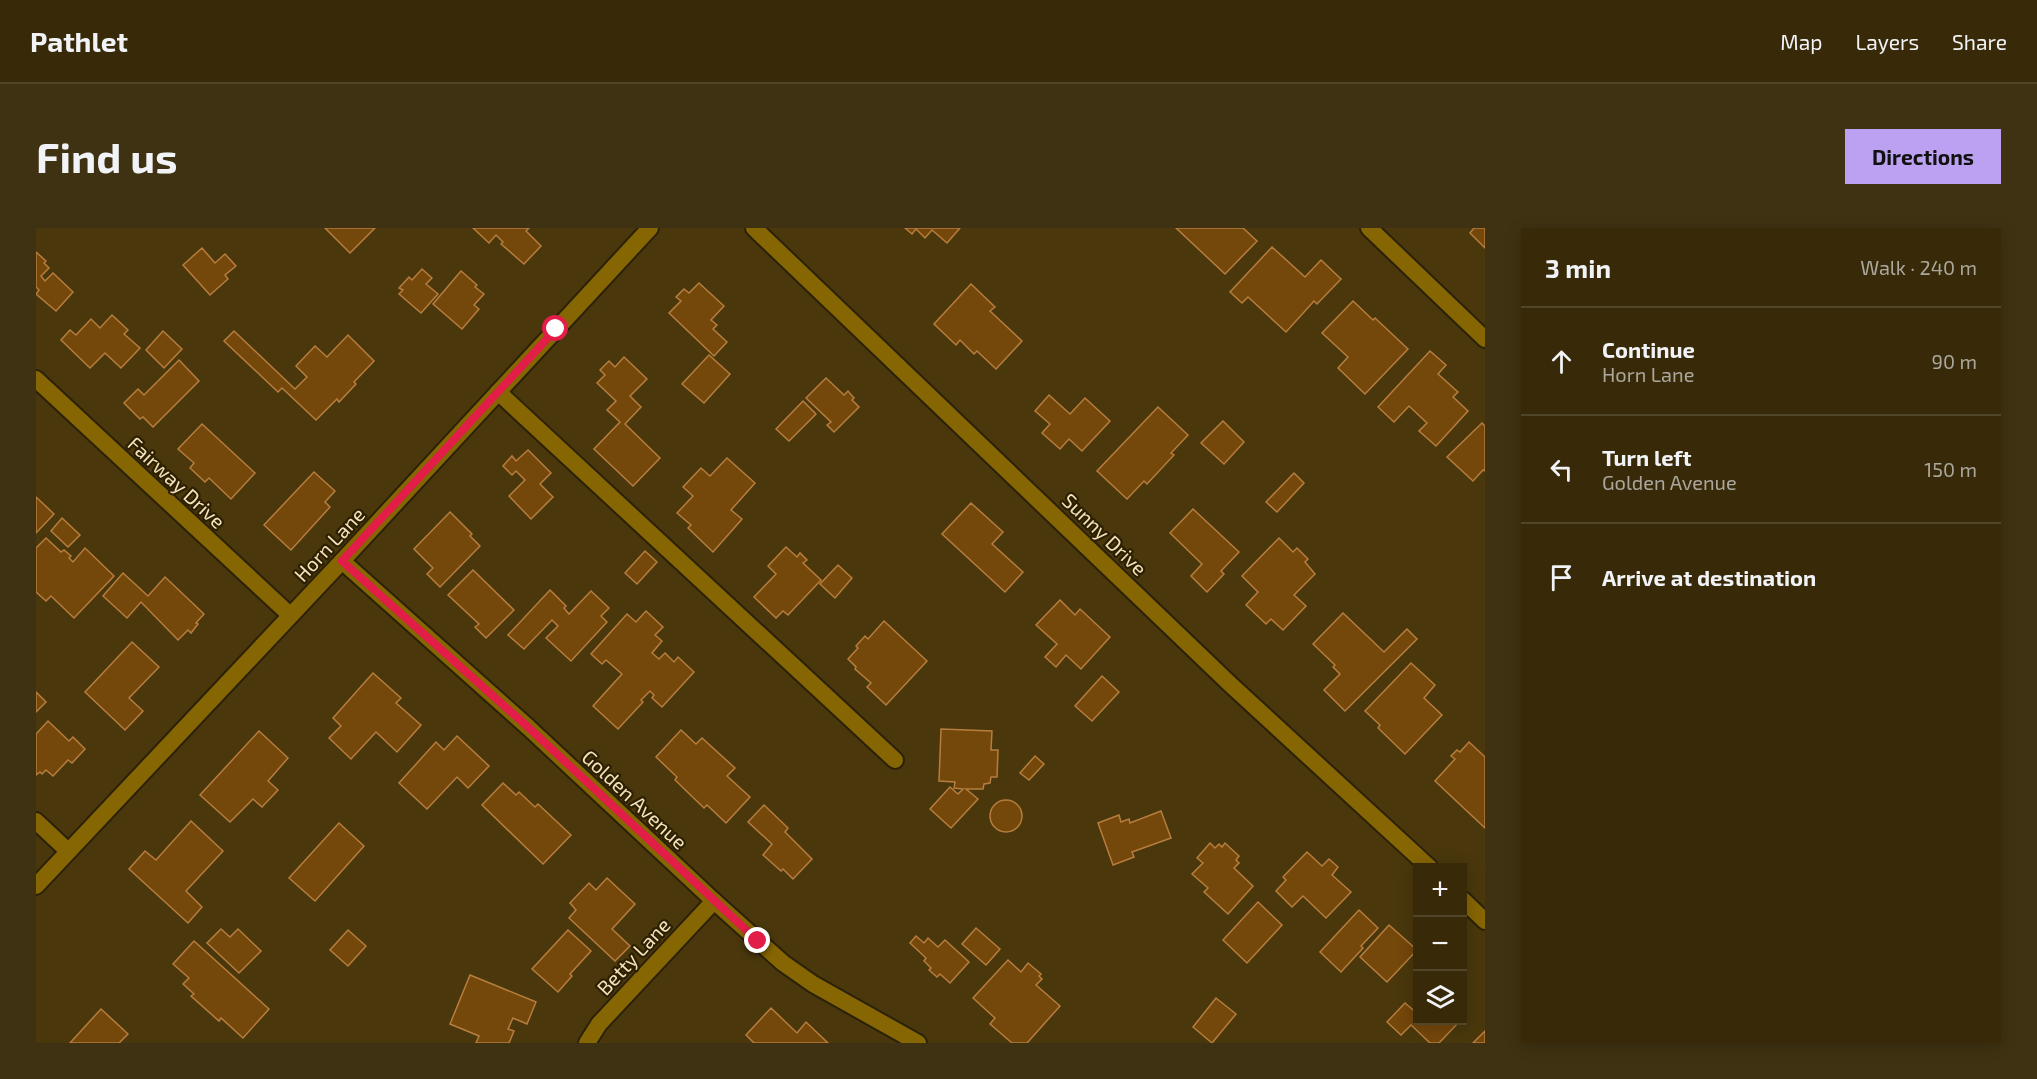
<!DOCTYPE html>
<html lang="en">
<head>
<meta charset="utf-8">
<style>
  :root { --surface:#382a09; --page:#3f3212; --text:#f1f3f6; --muted:#aba79c; --line:#52462a; --accent:#bca0f2 }
  body { margin:0; font-family:"Exo 2",sans-serif; background:var(--page); color:var(--text) }
  .controls { position:absolute; right:18px; bottom:18px; display:grid; overflow:hidden; border-radius:0px; box-shadow:0 3px 15px #0003 }
  .controls button { width:54px; height:54px; display:grid; place-items:center; padding:0; border:0; border-bottom:2px solid var(--line); background:var(--surface); color:var(--text); font:30px sans-serif }
  .stop { position:absolute; width:18px; height:18px; margin:-14px; border:4px solid #e11d48; border-radius:50%; background:#fff }
  .stop.end { background:#e11d48; border-color:#fff; box-shadow:0 2px 6px #0008 }
  .list { margin:0; padding:0; list-style:none }
  h2 { display:flex; justify-content:space-between; align-items:center; height:78px; margin:0; padding:0 24px; font-size:26px }
  h2 small { font-size:20px; font-weight:400; color:var(--muted) }
  .list li { display:grid; grid-template-columns:39px 1fr auto; gap:18px; align-items:center; box-sizing:border-box; height:108px; padding:0 24px; border-top:2px solid var(--line) }
  .list b { display:block; font-size:22px; white-space:nowrap }
  .list p { margin:0; font-size:20px; white-space:nowrap; color:var(--muted) }
  .list em { font-size:20px; font-style:normal; color:var(--muted) }
  .icon { flex:none; width:33px; height:33px; fill:none; stroke:currentColor; stroke-width:2; stroke-linecap:round; stroke-linejoin:round }
  .map { position:relative; flex:none; width:1449px; height:815px; overflow:hidden; border-radius:0px }
  header { display:flex; align-items:center; gap:36px; box-sizing:border-box; height:84px; padding:0 30px; background:var(--surface); border-bottom:2px solid var(--line) }
  header strong { font-size:28px }
  nav { display:flex; gap:33px; margin-inline-start:auto; font-size:21px }
  .intro { display:flex; align-items:center; justify-content:space-between; box-sizing:border-box; height:144px; padding:0 36px }
  h1 { margin:0; font-size:42px }
  .button { padding:15px 27px; border-radius:0px; background:var(--accent); color:#111; font-size:21px; font-weight:700 }
  main { display:flex; gap:36px; padding:0 36px }
  aside { flex:1; background:var(--surface); border-radius:0px; box-shadow:0 3px 15px #0003 }
  .map>svg:first-child { display:block }
</style>
</head>
<body>
<header>
<strong>Pathlet</strong>
<nav><a>Map</a><a>Layers</a><a>Share</a></nav>
</header>
<div class="intro"><h1>Find us</h1><a class="button">Directions</a></div>
<main>
<div class="map">
<svg width="1449" height="815" viewBox="0 0 1449 815">
  <rect width="100%" height="100%" fill="#4a380c"/>
  <g fill="#74470b" stroke="#b77d3e" stroke-width="1.5">
    <path d="M289,0H339L314,25Z"/>
    <path d="M437,0H493L490,3L505,18L488,36L465,16L467,14L460,7L453,15Z"/>
    <path d="M869,0H924L911,15L896,2L889,10L880,1L876,6Z"/>
    <path d="M1140,0H1207L1221,13L1189,46Z"/>
    <path d="M1438,0H1449V20L1434,5Z"/>
    <path d="M1236,19L1269,49L1285,32L1305,51L1281,76L1278,73L1250,104L1212,69L1206,75L1194,64Z"/>
    <path d="M166,20L179,35L189,26L200,38L189,47L192,51L174,67L147,37Z"/>
    <path d="M0,24L10,33L8,35L13,40L5,48L9,53L17,45L37,64L20,83L0,66L3,62L0,59Z"/>
    <path d="M386,41L396,50L390,56L402,66L385,85L363,66L367,62L363,60L373,49L376,52Z"/>
    <path d="M425,43L441,57L439,59L448,66L438,77L443,81L426,101L397,76Z"/>
    <path d="M663,55L688,78L675,92L681,97L677,101L691,114L678,128L633,85L645,73L640,69L648,61L653,65Z"/>
    <path d="M935,56L959,79L954,83L986,113L960,141L941,123L938,126L924,112L920,117L898,96Z"/>
    <path d="M1317,73L1337,92L1339,90L1372,121L1329,166L1302,140L1312,129L1286,105Z"/>
    <path d="M76,87L92,102L88,106L104,120L85,140L69,125L54,140L25,112L34,102L40,107L55,91L64,100Z"/>
    <path d="M127,103L146,121L128,140L110,122Z"/>
    <path d="M198,103L259,161L271,149L260,138L279,118L291,129L312,107L338,133L318,154L320,156L303,174L301,171L280,192L246,160L242,164L188,113Z"/>
    <path d="M1394,123L1410,137L1402,146L1422,164L1417,169L1432,183L1400,218L1383,203L1391,195L1373,178L1358,194L1342,179Z"/>
    <path d="M673,127L694,146L668,175L646,156Z"/>
    <path d="M588,129L611,151L594,168L605,179L589,196L624,230L597,258L558,221L584,194L571,182L580,173L561,155L569,147L564,142L573,133L579,139Z"/>
    <path d="M143,132L163,153L117,199L107,189L104,191L88,175L102,161L108,167Z"/>
    <path d="M790,150L808,167L812,163L818,170L816,172L823,179L798,204L791,197L795,194L770,170Z"/>
    <path d="M1013,167L1034,186L1049,170L1074,193L1046,223L1033,211L1024,221L1006,205L1014,196L999,183Z"/>
    <path d="M767,173L780,186L753,213L740,201Z"/>
    <path d="M1122,179L1152,207L1135,225L1138,227L1111,256L1108,253L1091,271L1061,243Z"/>
    <path d="M1187,193L1208,214L1188,236L1165,215Z"/>
    <path d="M1446,195L1449,198V243L1447,242L1437,253L1411,229Z"/>
    <path d="M166,196L219,245L195,271L173,250L169,254L154,240L158,235L142,221Z"/>
    <path d="M492,222L515,245L504,256L517,269L495,291L473,268L489,252L480,243L476,247L467,238L476,228L480,233Z"/>
    <path d="M691,230L719,255L695,282L706,291L677,324L652,300L655,297L641,285L657,268L647,259L665,240L674,248Z"/>
    <path d="M278,244L299,263L289,274L294,279L255,322L228,297Z"/>
    <path d="M1258,245L1268,255L1241,284L1230,274Z"/>
    <path d="M0,269L18,286L0,305Z"/>
    <path d="M935,275L967,304L956,316L987,344L969,364L906,306Z"/>
    <path d="M1157,281L1203,324L1185,343L1188,346L1171,364L1155,348L1166,336L1134,305Z"/>
    <path d="M414,284L436,306L434,308L444,318L404,359L391,346L397,340L378,321Z"/>
    <path d="M26,290L44,307L32,319L15,303Z"/>
    <path d="M10,310L25,324L28,322L35,328L33,330L37,334L49,320L78,348L38,390L15,368L10,373L0,364V320Z"/>
    <path d="M1243,310L1257,324L1261,320L1272,331L1269,334L1279,346L1258,367L1270,378L1247,402L1235,391L1230,396L1210,377L1222,364L1206,348Z"/>
    <path d="M750,319L761,329L764,325L771,332L767,335L785,352L752,387L747,383L740,390L718,369L740,346L732,338Z"/>
    <path d="M609,323L621,334L601,356L589,345Z"/>
    <path d="M802,337L816,350L799,370L784,356Z"/>
    <path d="M437,342L478,382L450,410L439,399L443,396L412,367Z"/>
    <path d="M87,345L112,368L129,349L168,386L160,395L162,396L155,405L152,402L142,412L105,374L91,390L67,368Z"/>
    <path d="M514,362L530,378L528,380L533,386L555,363L573,380L565,388L571,394L535,433L510,410L522,398L516,392L488,421L472,407Z"/>
    <path d="M1024,372L1039,387L1044,381L1074,409L1045,441L1030,427L1020,439L1009,429L1021,416L1000,397Z"/>
    <path d="M610,383L627,399L619,407L626,413L616,425L623,431L629,425L638,434L642,429L658,444L626,479L616,470L618,467L614,463L605,472L607,474L582,501L557,478L586,446L570,432L566,436L555,426L591,386L600,394Z"/>
    <path d="M1307,385L1348,424L1371,401L1381,411L1309,483L1288,462L1304,446L1297,439L1299,437L1277,416Z"/>
    <path d="M848,393L891,433L850,477L831,459L835,455L819,441L820,439L812,431L822,420L820,418L829,408L832,411Z"/>
    <path d="M96,414L123,439L93,470L107,483L89,502L49,464Z"/>
    <path d="M1375,435L1399,457L1388,470L1406,487L1369,526L1342,500L1344,497L1329,483Z"/>
    <path d="M337,445L365,470L360,475L385,497L361,524L340,504L315,531L293,510L305,498L297,490Z"/>
    <path d="M1066,448L1083,464L1056,493L1039,478Z"/>
    <path d="M0,464L10,474L0,484Z"/>
    <path d="M12,493L33,513L37,509L49,521L36,535L32,532L17,548L10,542L6,546L4,544L0,547V506Z"/>
    <path d="M905,501L956,503L955,522H962L961,549H955L954,555L948,556L947,561H930L942,571L915,600L894,581L914,559L922,566L927,561L918,560L919,554L903,553Z"/>
    <path d="M645,502L660,516L666,510L699,540L691,548L714,569L690,595L671,577L668,580L639,552L641,549L620,529Z"/>
    <path d="M223,503L252,530L232,553L242,562L226,579L217,571L194,594L164,567Z"/>
    <path d="M421,508L453,538L432,560L421,549L391,581L363,555L400,514L408,522Z"/>
    <path d="M1433,514L1449,529V600L1399,553L1419,531L1415,528L1421,522L1424,524Z"/>
    <path d="M999,528L1008,536L993,552L984,545Z"/>
    <path d="M467,555L480,567L483,564L499,579L502,576L535,607L507,636L446,577Z"/>
    <circle cx="970" cy="588" r="16"/>
    <path d="M728,577L752,600L749,604L776,631L757,651L747,641L745,643L727,627L736,616L712,594Z"/>
    <path d="M1125,583L1135,610L1096,624L1098,629L1077,637L1062,595L1083,587L1085,594L1093,591L1094,595Z"/>
    <path d="M155,593L187,623L150,663L166,679L152,695L93,641L109,623L120,632Z"/>
    <path d="M303,595L328,618L279,673L253,650Z"/>
    <path d="M1174,615L1179,620L1183,616L1186,619L1189,615L1203,628L1200,632L1203,635L1198,640L1217,658L1192,686L1168,664L1172,660L1156,646L1167,635L1161,630Z"/>
    <path d="M1271,624L1286,638L1293,631L1302,639L1296,647L1315,664L1290,690L1267,668L1256,679L1240,663L1250,652L1247,649Z"/>
    <path d="M571,650L599,676L576,701L594,718L579,733L533,690L540,682L534,675L553,655L560,662Z"/>
    <path d="M1222,674L1246,697L1211,735L1187,712Z"/>
    <path d="M1323,682L1342,700L1325,718L1327,720L1305,744L1284,724Z"/>
    <path d="M1353,697L1381,722L1351,754L1324,729Z"/>
    <path d="M940,700L964,721L950,737L926,716Z"/>
    <path d="M185,701L194,709L202,701L225,723L203,745L171,715Z"/>
    <path d="M312,702L330,718L312,738L294,722Z"/>
    <path d="M532,702L555,723L534,746L536,748L522,764L496,741Z"/>
    <path d="M880,708L888,715L892,710L902,719L909,712L933,734L914,755L904,746L901,749L893,742L895,740L888,733L890,730L874,715Z"/>
    <path d="M158,713L233,781L207,810L185,790L183,793L155,768L158,766L147,756L153,750L137,736Z"/>
    <path d="M972,732L985,744L992,735L1005,746L1003,748L1006,751L1000,757L1024,778L991,815H976L954,796L959,790L937,770Z"/>
    <path d="M434,747L500,774L491,796L477,790L472,801L478,803L473,815H440L443,808L414,796Z"/>
    <path d="M1180,770L1200,786L1176,815L1157,799Z"/>
    <path d="M1369,775L1382,786V792H1421L1423,794L1403,815H1394L1375,797L1365,807L1351,794Z"/>
    <path d="M735,780L761,805L770,794L792,815H718L710,807Z"/>
    <path d="M65,781L92,806L83,815H34Z"/>
    <path d="M1449,803V815H1437Z"/>
  </g>
  <g fill="none" stroke-linecap="round" stroke-linejoin="round">
    <g stroke="#2b2107" stroke-width="20">
      <g id="minor">
        <path d="M718,0L1195,457L1394,640"/>
        <path d="M1333,0L1449,111"/>
        <path d="M0,151L254,387"/>
        <path d="M462,164L859,532"/>
        <path d="M306,333L493,500L678,673L747,735L777,756L882,815"/>
        <path d="M0,593L32,623"/>
        <path d="M1426,671L1449,693"/>
        <path d="M551,815L563,796L678,673"/>
      </g>
    </g>
    <g stroke="#2b2107" stroke-width="20">
      <path id="tertiary" d="M0,658L306,333L614,0"/>
    </g>
    <use href="#minor" stroke="#866503" stroke-width="16"/>
    <use href="#tertiary" stroke="#866503" stroke-width="16"/>
  </g>
  <g fill="none" stroke-linecap="round" stroke-linejoin="round">
    <path stroke="#e11d48" stroke-width="8" d="M520,101L306,333L493,500L722,713"/>
  </g>
  <g text-anchor="middle" dominant-baseline="central" stroke-width="4.5" stroke-linejoin="round" paint-order="stroke">
    <g font-size="20" fill="#f4e2bd" stroke="#2d2000">
      <text transform="translate(141 254) rotate(43)">Fairway Drive</text>
      <text transform="translate(1069 306) rotate(44)">Sunny Drive</text>
      <text transform="translate(293 316) rotate(-47)">Horn Lane</text>
      <text transform="translate(599 571) rotate(43)">Golden Avenue</text>
      <text transform="translate(597 728) rotate(-47)">Betty Lane</text>
    </g>
  </g>
</svg>
<div class="controls">
<button>+</button>
<button>−</button>
<button><svg class="icon" aria-label="layers" viewBox="0 0 24 24"><path d="M12 4l9 5-9 5-9-5zM3 14l9 5 9-5"/></svg></button>
</div>
<div class="stop" style="left:520px;top:101px"></div>
<div class="stop end" style="left:722px;top:713px"></div>
</div>
<aside>
<h2>3 min<small>Walk · 240 m</small></h2>
<ul class="list">
<li><svg class="icon" aria-label="ahead" viewBox="0 0 24 24"><path d="M12 20V5M6 11l6-6 6 6"/></svg><div><b>Continue</b><p>Horn Lane</p></div><em>90 m</em></li>
<li><svg class="icon" aria-label="left" viewBox="0 0 24 24"><path d="M17 20v-9H6M10 6l-5 5 5 5"/></svg><div><b>Turn left</b><p>Golden Avenue</p></div><em>150 m</em></li>
<li><svg class="icon" aria-label="arrive" viewBox="0 0 24 24"><path d="M6 21V4h12l-3 4 3 4H6"/></svg><div><b>Arrive at destination</b></div></li>
</ul>
</aside>
</main>
</body>
</html>
